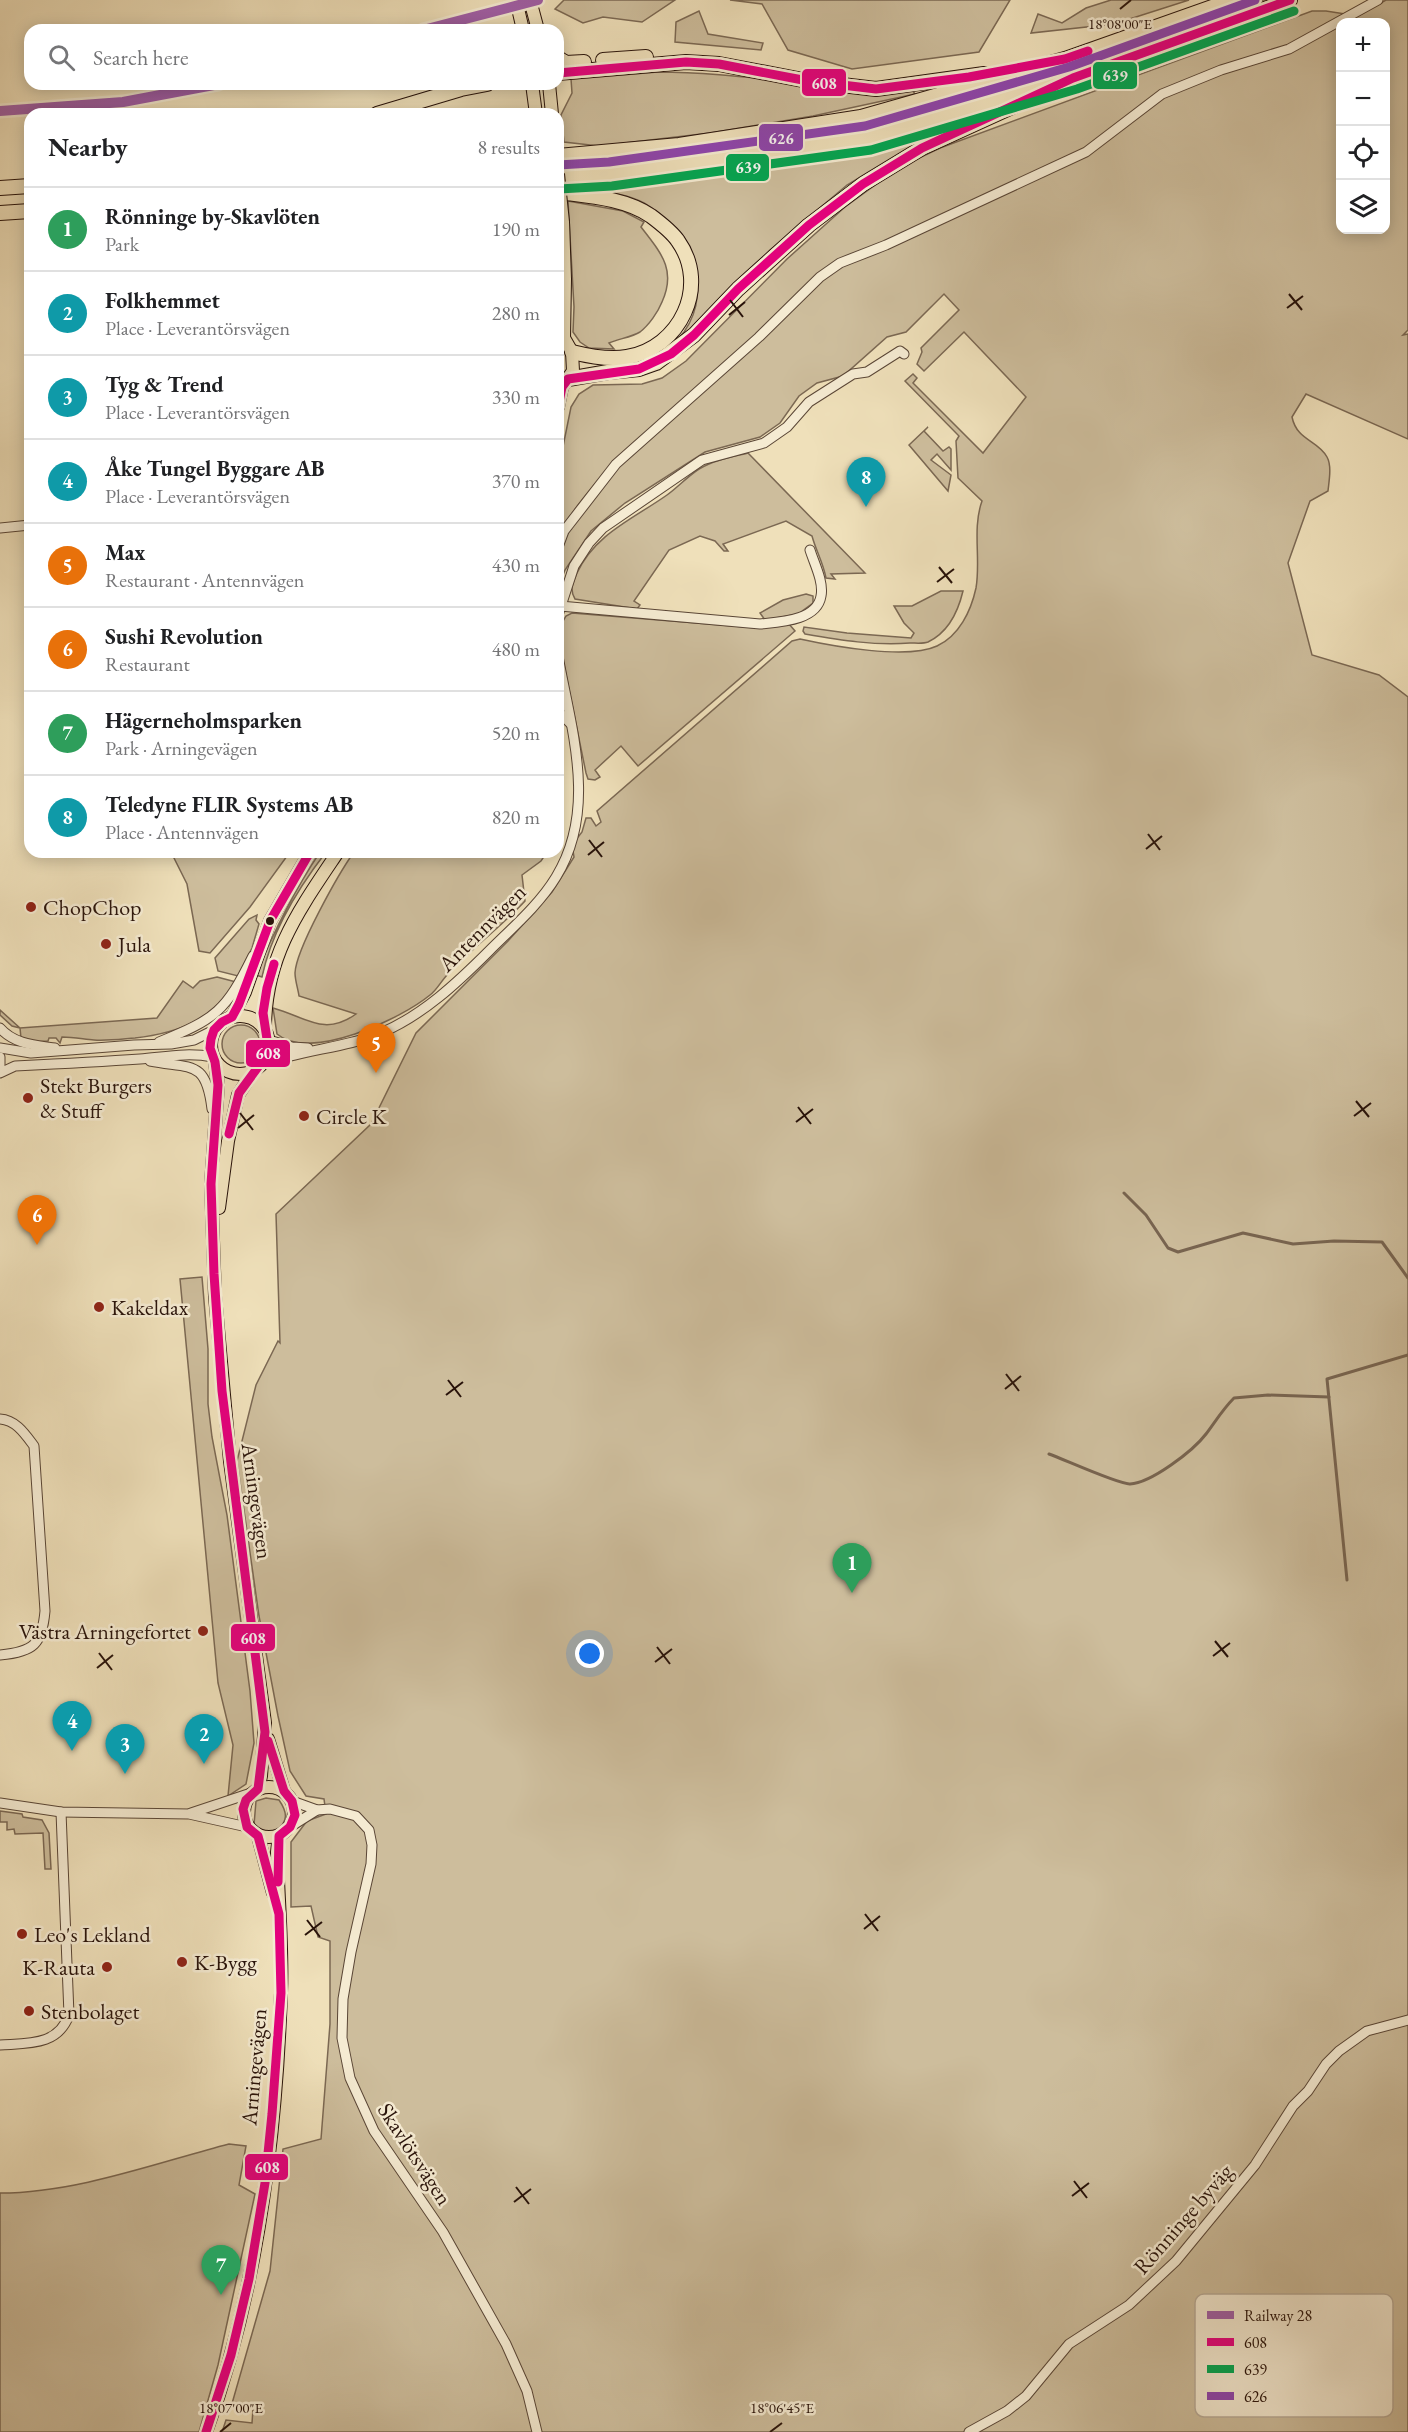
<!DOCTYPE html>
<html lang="en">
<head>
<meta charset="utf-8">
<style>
  :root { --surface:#fff; --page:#f6f6f6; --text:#202124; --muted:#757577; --line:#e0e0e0; --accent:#2563eb }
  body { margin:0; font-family:"EB Garamond",serif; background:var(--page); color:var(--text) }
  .controls { position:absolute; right:18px; top:18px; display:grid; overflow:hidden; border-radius:12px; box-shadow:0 3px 15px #0003 }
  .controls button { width:54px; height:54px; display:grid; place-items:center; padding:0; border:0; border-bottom:2px solid var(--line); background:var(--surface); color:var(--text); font:30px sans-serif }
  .you { position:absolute; left:590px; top:1654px; width:21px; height:21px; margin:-15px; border:4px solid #fff; border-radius:50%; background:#1a73e8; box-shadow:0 0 0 9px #1a73e833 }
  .badge { display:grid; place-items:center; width:39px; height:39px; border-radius:50%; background:var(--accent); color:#fff; font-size:20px; font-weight:700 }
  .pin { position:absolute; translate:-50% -50px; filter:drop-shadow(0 2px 3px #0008) }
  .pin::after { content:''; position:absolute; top:32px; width:21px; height:18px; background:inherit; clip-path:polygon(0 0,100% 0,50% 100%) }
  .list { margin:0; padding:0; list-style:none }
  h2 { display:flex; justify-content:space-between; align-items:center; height:78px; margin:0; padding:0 24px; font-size:26px }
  h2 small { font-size:20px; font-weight:400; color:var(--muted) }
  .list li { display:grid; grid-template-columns:39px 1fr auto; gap:18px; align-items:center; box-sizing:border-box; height:84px; padding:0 24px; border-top:2px solid var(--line) }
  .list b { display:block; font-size:22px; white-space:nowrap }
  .list p { margin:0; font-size:20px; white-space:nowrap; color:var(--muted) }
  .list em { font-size:20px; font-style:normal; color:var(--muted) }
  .icon { flex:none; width:33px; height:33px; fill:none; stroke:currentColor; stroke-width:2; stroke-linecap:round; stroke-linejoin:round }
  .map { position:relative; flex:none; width:1408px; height:2432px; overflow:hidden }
  .search { position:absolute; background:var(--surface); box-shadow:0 3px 15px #0003; left:24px; top:24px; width:540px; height:66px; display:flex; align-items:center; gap:15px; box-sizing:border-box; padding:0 21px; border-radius:18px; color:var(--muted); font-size:22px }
  .panel { position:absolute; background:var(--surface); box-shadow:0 3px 15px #0003; left:24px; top:108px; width:540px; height:750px; border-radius:18px }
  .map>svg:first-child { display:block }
</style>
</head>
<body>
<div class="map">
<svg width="1408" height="2432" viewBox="0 0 1408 2432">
  <rect width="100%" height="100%" fill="#efe0ba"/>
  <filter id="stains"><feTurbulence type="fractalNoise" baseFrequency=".00333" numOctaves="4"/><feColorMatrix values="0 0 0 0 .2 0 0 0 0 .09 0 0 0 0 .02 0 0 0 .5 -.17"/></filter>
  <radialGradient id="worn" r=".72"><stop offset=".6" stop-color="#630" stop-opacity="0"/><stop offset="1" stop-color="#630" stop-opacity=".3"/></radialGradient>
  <g fill="#cdbd9c" stroke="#7b6853" stroke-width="1.5" fill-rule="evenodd">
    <path d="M564,0H675L642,22L603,17L583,23L555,9Z"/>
    <path d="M730,0H1010L979,52L852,69L788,50L762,4Z"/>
    <path d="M1111,0H1189L1114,24L1031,33L1038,14L1062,23L1086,8Z"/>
    <path d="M1256,0H1270C1127,53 982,103 832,133C744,151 655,159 566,168V162C655,154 744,145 831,128C918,110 1006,89 1089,60C1145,41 1200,20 1256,0Z"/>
    <path d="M1386,0H1408V330L1403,335L1408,334V439L1306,394L1292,417C1297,441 1318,440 1327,457C1332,466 1329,481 1328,491L1310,501L1288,563L1312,655L1379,675L1408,697V2432H222L226,2420L252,2423L253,2409L231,2407L270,2271L283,2149L321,2139L330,2024V1941L318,1937L311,1906L291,1907V1842L307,1821L326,1814L324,1799L306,1796L290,1771L278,1716L259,1616L237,1461L256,1385L278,1341L280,1343L276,1214L371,1124L416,1033L508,941L552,892L574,857L572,845L582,832L586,818H591L596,826L601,822L597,811L792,641L800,639C832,646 907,660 937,646C959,636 971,611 976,588C981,559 972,529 982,501L958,478L956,441L959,436L905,381L913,374L917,378L913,383L983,453L1026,397L964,332L924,371L917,364L922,352L921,348L959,310L944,294L906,332L887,337L843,376L817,383L799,396L780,423L760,437L705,452L625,503L591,531L565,570L558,587V557L564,539L611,465C592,488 571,510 558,538V471L571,407L579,394L593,385L642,384L662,378L686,361L787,259L845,207L900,167L940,148L1312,11H1326L1358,16ZM1340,22H1386V230H1340Z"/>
    <path d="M699,11L708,34L763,43L761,50L675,42L676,22Z"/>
    <path d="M658,72C710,72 763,79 815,84C848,87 880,92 913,91L915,94L813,116L710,133L599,146L564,142L561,115L572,93L571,79Z"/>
    <path d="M977,114L978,117L923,139L847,185L770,250L707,317L660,356L638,362C653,355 674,345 684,332C716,286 687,228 644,203C622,191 592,191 568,186V182L771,162L823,152Z"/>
    <path d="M568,201L623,211L644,222L641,227C660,252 677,269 662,302C658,312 649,325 640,332C632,337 618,339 609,343L614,349L589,348L580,342L573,332L574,307Z"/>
    <path d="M928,427L924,431L943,451L949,447L951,449V470L937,454L931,460L951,475L948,491L909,445Z"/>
    <path d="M748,453L865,573L831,574L835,579L826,578C823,562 816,551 812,536L786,521L723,544L728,551H724L715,541L700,536L669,550L634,601L640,605L637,609L575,599C569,589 573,583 577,573C595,534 633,519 667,495C678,487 688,476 699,469C714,460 732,457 748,453Z"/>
    <path d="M941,591H963C958,612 949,632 928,642C923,644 916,643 910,643C875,646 840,640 805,634L803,631L804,627L847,633L911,638L914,633L904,623L894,606H912Z"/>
    <path d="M806,594L813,596V603L798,614L765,620L760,613L783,600Z"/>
    <path d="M572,613L758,628L789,624L795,631L638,766L621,746L595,770L600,777L595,780L588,779L586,773L562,655V623L566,616Z"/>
    <path d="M171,852H290L250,907L210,953L199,951L187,884Z"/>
    <path d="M320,852H326C299,887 271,933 262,977L256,975C274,931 294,891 320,852Z"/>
    <path d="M354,852H547L541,861L522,875L525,901C501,927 472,948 448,974C441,981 437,990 430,995C401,1019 310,1062 277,1034L273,1008C306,1017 324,1037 356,1014L299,996C298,989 295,980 295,973C296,949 339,873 354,852Z"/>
    <path d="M257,915L256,920L259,924L252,948L238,976L218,971L215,958L249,919Z"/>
    <path d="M217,977L236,982C212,1020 179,1033 135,1038C122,1039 107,1041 94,1040C83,1039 73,1037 62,1037L60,1043L56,1038H49L48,1041L31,1042L21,1038L20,1028L12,1026L0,1015V1010L20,1028L157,1018L183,981L193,988L200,981Z"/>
    <circle cx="241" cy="1044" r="19"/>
    <path d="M202,1277L208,1349V1404L212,1437L227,1515L250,1691L254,1743L246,1784L228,1796L233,1745L218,1683L180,1279Z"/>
    <path d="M266,1798L279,1800C288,1813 288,1821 276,1832L261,1831L254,1825L256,1801Z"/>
    <path d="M0,1811L22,1814L23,1817L42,1820L49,1833L51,1869H45L43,1833L15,1834L14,1829L7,1830V1822H0Z"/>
    <path d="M229,2144L246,2146L239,2185L255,2194L218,2365L199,2432H0V2193C76,2193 156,2163 229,2144Z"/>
  </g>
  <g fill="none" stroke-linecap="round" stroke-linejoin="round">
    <g stroke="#786450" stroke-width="3">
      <path d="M1124,1193L1146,1215L1168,1248L1178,1252L1243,1233L1293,1244L1334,1241L1382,1242L1408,1278"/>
      <path d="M1049,1454C1063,1459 1120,1485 1130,1484C1151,1483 1193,1451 1206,1434C1215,1422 1223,1409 1234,1398L1268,1395L1329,1397"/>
      <path d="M1347,1580L1327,1379L1408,1355"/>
    </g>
    <g stroke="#5a4636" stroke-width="11">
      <g id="minor">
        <path d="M0,528L30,525"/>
        <path d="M558,547L564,531L616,464L759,337L820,277L840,263L886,245L1086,152L1162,94L1221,70L1289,49L1378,0"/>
        <path d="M560,606L760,624C779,622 817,621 821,596C824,582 814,563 810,550"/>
        <path d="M558,615L574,566L589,543L603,528L702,460L764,443L787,427L809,402L853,374L867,372L900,351L904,354"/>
        <path d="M558,711L570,723"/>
        <path d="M0,1028C14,1044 34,1045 55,1048"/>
        <path d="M269,1040L292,1047L308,1048"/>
        <path d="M159,1042C216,1019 226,1011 253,956"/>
        <path d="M0,1048L31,1053L134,1045L171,1044L194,1040L214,1030"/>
        <path d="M0,1057V1069"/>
        <path d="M150,1061C191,1069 206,1059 212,1109"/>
        <path d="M262,1065C301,1049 343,1049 381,1033C423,1015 457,983 489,951C512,928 539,905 556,877C598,809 571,729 558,656"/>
        <path d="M0,1073L15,1066C57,1064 98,1062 140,1059C165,1057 187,1052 213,1057"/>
        <path d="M0,1419C16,1420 25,1434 34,1446L45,1611C42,1644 34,1652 0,1655"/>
        <path d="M292,1801L317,1810L330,1809L356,1816L369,1830L372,1845L371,1864L351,1952L343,1999L342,2038L350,2078L374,2131L443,2232L506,2344L527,2391L537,2432"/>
        <path d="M0,1803L61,1812L189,1814L247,1827"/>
        <path d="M191,1813L251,1793"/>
        <path d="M290,1827L317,1810"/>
        <path d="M0,2045C28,2043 58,2046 69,2015L61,1812"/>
        <path d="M969,2432L1007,2411L1026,2396L1069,2344L1129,2305L1176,2261L1255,2165L1293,2106L1308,2091L1326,2064L1339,2051L1367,2031L1408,2020"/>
      </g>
    </g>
    <g stroke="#29130a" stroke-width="14">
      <g id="major">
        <path d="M516,0L523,30"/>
        <path d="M530,0L538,30"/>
        <path d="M532,84L536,114"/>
        <path d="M549,84L552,114"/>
        <path d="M563,222L565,279L564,338"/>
        <path d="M558,335L564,338L572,352L573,371L562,387L558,407"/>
        <circle cx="240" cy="1045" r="29"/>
        <path d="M232,1017L245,992L270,921L310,852"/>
        <path d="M265,1029C265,956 299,910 338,852"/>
        <path d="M215,1062L218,1085L211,1184L215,1296L230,1461L265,1723L261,1776L258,1789"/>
        <path d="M219,1208L228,1141L238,1095L253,1072"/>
        <path d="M268,1739L284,1791"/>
        <circle cx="269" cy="1812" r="25"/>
        <path d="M258,1836L273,1893"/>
        <path d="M206,2432C256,2297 276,2137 281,1993C283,1947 278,1899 277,1852L279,1836"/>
      </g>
    </g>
    <g stroke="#29130a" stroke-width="16">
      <g id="highway">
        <path d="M558,58L566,63L584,62"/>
        <path d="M603,60L646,57"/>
        <path d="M558,73L686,62L719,64L808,81L876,89L984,74"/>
        <path d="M377,114L461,89L487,84"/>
        <path d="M558,156L679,145L861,117L1065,59L1232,0"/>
        <path d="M558,177L610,174L868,138L1073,78L1290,0"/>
        <path d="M0,188L30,186"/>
        <path d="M558,192C588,196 625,198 651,216C659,222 672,232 678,241C710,286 680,348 627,357C610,360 588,356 572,352"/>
        <path d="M0,213L30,211"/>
        <path d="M568,379L608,372L639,369L656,363L694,335L738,289L809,225L863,184L922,148L1036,96"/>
      </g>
    </g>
    <use href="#minor" stroke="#f5ebd2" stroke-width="9"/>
    <use href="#major" stroke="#efe0ba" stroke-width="12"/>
    <use href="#highway" stroke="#efe0ba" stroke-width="14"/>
    <g stroke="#29130a" stroke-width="14" stroke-linecap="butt">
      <path id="major-bridge" d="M558,174L563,222"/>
    </g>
    <use href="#major-bridge" stroke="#efe0ba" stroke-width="12"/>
    <g stroke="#f5ebd2" stroke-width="14">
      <g id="bus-1">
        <path d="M558,73L686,62L719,64L808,81L876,89L969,77L1065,59L1088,51"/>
        <path d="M558,407L562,387L568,379L639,369L671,354L694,335L738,289L809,225L863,184L922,148L1073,78L1290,0"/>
        <path d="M229,1134L239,1093L269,1052L263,1013L267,988L274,964"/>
        <path d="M268,1741L284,1791L292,1801L295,1815L290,1827L279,1836L278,1882"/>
        <path d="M206,2432L231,2355L249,2279L265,2183L272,2114L281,1993L279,1914L258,1836L247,1827L243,1809L246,1800L258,1789L265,1732L222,1391L214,1274L211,1184L218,1085L215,1062L210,1048L211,1039L214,1030L222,1022L232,1017L239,1004L270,921L310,852"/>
      </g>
    </g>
    <g stroke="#f5ebd2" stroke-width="14">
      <path id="bus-2" d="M559,189L612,186L871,150L1077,89L1294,11"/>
    </g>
    <g stroke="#f5ebd2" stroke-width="14">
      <path id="bus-3" d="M558,165L609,162L865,126L1069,67L1255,0"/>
    </g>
    <use href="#bus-1" stroke="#e5007d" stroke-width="9"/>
    <use href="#bus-2" stroke="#00a651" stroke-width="9"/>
    <use href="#bus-3" stroke="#8e44ad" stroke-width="9"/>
    <g stroke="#f5ebd2" stroke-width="15">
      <g id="rail-1">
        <path d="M423,30L538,0"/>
        <path d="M0,111L123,102L219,84"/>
      </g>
    </g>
    <use href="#rail-1" stroke="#a05ea6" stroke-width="10"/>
  </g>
  <path fill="none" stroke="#29130a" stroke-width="2" d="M1120,9L1131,0M1289,294L1302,310M730,300L743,317M1287,308L1303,296M729,315L745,302M939,567L952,583M937,582L954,569M1148,834L1160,850M589,840L602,857M1146,849L1162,836M588,855L604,842M1356,1101L1369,1117M798,1107L811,1124M240,1113L253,1130M1354,1116L1371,1103M796,1122L813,1109M238,1128L254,1115M1006,1374L1019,1391M448,1380L461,1397M1005,1389L1021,1376M446,1395L463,1382M1215,1641L1228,1657M657,1647L670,1664M99,1653L112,1670M1213,1656L1230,1643M655,1662L672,1649M97,1668L113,1655M865,1914L878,1931M307,1920L320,1937M864,1929L880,1916M305,1935L322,1922M1074,2181L1087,2198M516,2187L529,2204M1072,2196L1089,2183M514,2202L531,2189M220,2432L231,2423M770,2432L782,2423"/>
  <g fill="#8f2418" stroke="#f5ebd2" stroke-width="2">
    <circle cx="31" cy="907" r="6"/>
    <circle cx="106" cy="944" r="6"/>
    <circle cx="28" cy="1098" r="6"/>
    <circle cx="304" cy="1116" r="6"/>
    <circle cx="99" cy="1307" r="6"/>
    <circle cx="203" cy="1631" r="6"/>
    <circle cx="22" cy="1934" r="6"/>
    <circle cx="182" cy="1962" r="6"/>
    <circle cx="107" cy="1967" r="6"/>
    <circle cx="29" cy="2011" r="6"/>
  </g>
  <circle fill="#29130a" stroke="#f5ebd2" stroke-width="2" cx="270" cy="921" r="5"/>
  <g text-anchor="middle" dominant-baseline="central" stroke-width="5" stroke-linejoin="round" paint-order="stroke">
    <g font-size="22" fill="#29130a" stroke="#f5ebd2" text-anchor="start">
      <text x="43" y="907">ChopChop</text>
      <text x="118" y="944">Jula</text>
      <text x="40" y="1085">Stekt Burgers<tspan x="40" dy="25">&amp; Stuff</tspan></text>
      <text x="316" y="1116">Circle K</text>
      <text x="111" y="1307">Kakeldax</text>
      <text x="191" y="1631" text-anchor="end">Västra Arningefortet</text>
      <text x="34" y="1934">Leo's Lekland</text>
      <text x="194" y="1962">K-Bygg</text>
      <text x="95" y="1967" text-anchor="end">K-Rauta</text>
      <text x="41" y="2011">Stenbolaget</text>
    </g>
    <g font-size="22" fill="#29130a" stroke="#f5ebd2">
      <text transform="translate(482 928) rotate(-45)">Antennvägen</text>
      <text transform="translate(257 1501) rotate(82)">Arningevägen</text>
      <text transform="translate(254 2067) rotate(-85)">Arningevägen</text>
      <text transform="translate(415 2154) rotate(57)">Skavlötsvägen</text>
      <text transform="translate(1183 2219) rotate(-49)">Rönninge byväg</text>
    </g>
  </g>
  <rect x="1195" y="2294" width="198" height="123" rx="9" fill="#f5ebd2" stroke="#b8aa96" stroke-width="1.5"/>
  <rect x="1207" y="2311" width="27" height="8" fill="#a05ea6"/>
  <rect x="1207" y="2338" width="27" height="8" fill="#e5007d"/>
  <rect x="1207" y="2365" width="27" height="8" fill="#00a651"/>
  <rect x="1207" y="2392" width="27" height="8" fill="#8e44ad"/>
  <g font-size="16" fill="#29130a">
    <text x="1244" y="2321">Railway 28</text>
    <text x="1244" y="2348">608</text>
    <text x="1244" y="2375">639</text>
    <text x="1244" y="2402">626</text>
  </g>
  <g font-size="15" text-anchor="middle" fill="#29130a" stroke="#f5ebd2" stroke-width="5" stroke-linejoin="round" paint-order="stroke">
    <text x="1120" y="29">18°08'00"E</text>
    <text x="231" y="2413">18°07'00"E</text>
    <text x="782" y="2413">18°06'45"E</text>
  </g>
  <g stroke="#f5ebd2" stroke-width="2">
    <rect x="1092" y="61" width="46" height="29" rx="6" fill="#00a651"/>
    <rect x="801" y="68" width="46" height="29" rx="6" fill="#e5007d"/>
    <rect x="758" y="123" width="46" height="29" rx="6" fill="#8e44ad"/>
    <rect x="725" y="153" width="45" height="29" rx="6" fill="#00a651"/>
    <rect x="245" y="1039" width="46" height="29" rx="6" fill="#e5007d"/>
    <rect x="230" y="1623" width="46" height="29" rx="6" fill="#e5007d"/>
    <rect x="244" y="2153" width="45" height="28" rx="6" fill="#e5007d"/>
  </g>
  <g font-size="16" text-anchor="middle" font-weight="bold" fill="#fff">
    <text x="1115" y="81">639</text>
    <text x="824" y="89">608</text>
    <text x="781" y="144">626</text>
    <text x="748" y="173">639</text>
    <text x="268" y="1059">608</text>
    <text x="253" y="1644">608</text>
    <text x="267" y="2173">608</text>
  </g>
  <rect width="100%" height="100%" filter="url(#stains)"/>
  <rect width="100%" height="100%" fill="url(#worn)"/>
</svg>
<div class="controls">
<button>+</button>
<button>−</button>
<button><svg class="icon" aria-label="locate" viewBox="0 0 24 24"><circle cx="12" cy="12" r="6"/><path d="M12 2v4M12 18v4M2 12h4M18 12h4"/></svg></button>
<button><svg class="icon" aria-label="layers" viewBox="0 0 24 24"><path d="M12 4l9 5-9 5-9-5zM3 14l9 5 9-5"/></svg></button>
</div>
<div class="you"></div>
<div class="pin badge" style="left:852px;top:1593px;background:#2e9e5b">1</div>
<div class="pin badge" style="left:204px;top:1764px;background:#0f9aa8">2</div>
<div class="pin badge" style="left:125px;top:1774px;background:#0f9aa8">3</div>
<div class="pin badge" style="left:72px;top:1751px;background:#0f9aa8">4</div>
<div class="pin badge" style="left:376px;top:1073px;background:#e8710a">5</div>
<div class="pin badge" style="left:37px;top:1245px;background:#e8710a">6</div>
<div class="pin badge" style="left:221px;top:2295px;background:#2e9e5b">7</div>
<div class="pin badge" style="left:866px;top:507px;background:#0f9aa8">8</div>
<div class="search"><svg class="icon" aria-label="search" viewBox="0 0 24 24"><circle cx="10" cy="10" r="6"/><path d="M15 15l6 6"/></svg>Search here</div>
<section class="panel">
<h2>Nearby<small>8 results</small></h2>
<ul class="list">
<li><span class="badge" style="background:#2e9e5b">1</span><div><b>Rönninge by-Skavlöten</b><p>Park</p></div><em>190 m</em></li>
<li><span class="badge" style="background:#0f9aa8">2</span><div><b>Folkhemmet</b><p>Place · Leverantörsvägen</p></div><em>280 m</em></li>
<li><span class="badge" style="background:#0f9aa8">3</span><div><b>Tyg &amp; Trend</b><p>Place · Leverantörsvägen</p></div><em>330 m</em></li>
<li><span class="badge" style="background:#0f9aa8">4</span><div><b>Åke Tungel Byggare AB</b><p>Place · Leverantörsvägen</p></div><em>370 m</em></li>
<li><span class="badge" style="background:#e8710a">5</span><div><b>Max</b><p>Restaurant · Antennvägen</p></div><em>430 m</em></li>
<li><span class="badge" style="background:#e8710a">6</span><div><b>Sushi Revolution</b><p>Restaurant</p></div><em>480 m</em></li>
<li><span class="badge" style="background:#2e9e5b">7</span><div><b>Hägerneholmsparken</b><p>Park · Arningevägen</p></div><em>520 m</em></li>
<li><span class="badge" style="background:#0f9aa8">8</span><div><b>Teledyne FLIR Systems AB</b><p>Place · Antennvägen</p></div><em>820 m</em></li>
</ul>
</section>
</div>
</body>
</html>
